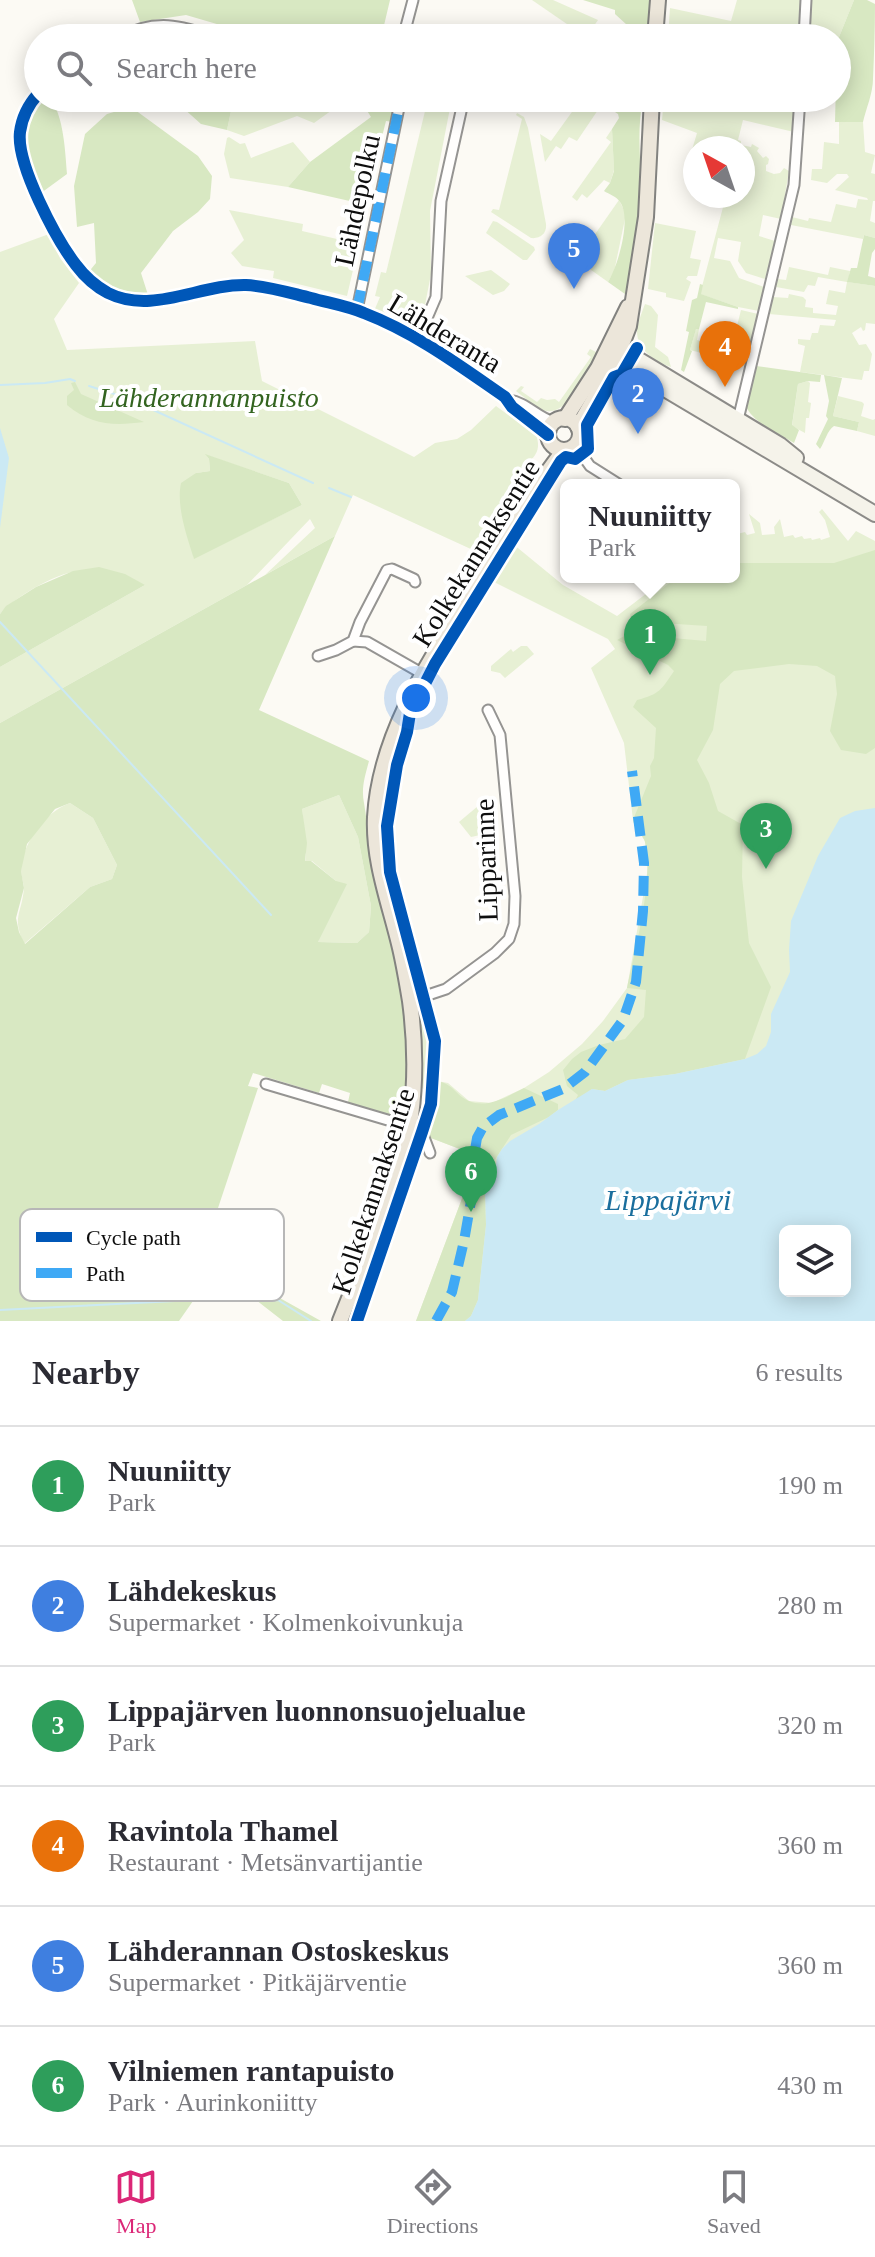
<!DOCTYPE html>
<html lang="en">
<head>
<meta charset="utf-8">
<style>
  :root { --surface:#fff; --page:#f2f2f3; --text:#2b2b33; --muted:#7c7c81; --line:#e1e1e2; --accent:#db2777 }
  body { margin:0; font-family:Georgia,serif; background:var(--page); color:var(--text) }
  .controls { position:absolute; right:24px; bottom:24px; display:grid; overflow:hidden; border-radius:12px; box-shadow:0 4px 20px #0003 }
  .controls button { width:72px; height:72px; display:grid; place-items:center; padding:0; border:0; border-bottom:2px solid var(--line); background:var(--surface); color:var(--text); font:40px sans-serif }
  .compass { position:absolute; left:683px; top:136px; width:72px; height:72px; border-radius:50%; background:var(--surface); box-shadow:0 4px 20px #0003; rotate:320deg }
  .you { position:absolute; left:416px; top:698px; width:28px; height:28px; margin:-20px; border:6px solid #fff; border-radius:50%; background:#1a73e8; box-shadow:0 0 0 12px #1a73e833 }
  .badge { display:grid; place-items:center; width:52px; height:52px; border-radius:50%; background:var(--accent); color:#fff; font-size:26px; font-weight:700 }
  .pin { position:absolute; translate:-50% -66px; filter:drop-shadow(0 2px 4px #0008) }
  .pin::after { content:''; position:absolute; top:42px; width:28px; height:24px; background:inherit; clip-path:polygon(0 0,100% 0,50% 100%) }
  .popup { position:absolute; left:560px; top:479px; width:180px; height:104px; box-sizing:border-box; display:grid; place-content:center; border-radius:12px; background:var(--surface); filter:drop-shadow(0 2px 6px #0005); font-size:26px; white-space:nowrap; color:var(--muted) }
  .popup b { font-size:30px; color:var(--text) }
  .popup::after { content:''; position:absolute; left:50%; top:100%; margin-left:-16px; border:16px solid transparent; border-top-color:var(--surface) }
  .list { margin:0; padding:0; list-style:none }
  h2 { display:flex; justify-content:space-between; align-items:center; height:104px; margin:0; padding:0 32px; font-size:34px }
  h2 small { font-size:26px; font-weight:400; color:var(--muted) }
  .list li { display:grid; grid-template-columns:52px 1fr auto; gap:24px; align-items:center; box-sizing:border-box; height:120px; padding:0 32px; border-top:2px solid var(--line) }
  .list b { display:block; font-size:30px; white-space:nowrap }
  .list p { margin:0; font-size:26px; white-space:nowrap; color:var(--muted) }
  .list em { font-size:26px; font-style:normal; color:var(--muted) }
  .icon { flex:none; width:44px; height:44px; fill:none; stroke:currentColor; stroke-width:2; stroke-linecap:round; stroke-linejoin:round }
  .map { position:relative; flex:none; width:875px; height:1321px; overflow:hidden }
  .search { position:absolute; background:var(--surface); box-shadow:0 4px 20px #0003; left:24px; right:24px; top:24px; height:88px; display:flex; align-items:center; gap:20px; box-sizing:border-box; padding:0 28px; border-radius:44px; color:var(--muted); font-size:30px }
  .sheet { height:824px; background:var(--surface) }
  nav { display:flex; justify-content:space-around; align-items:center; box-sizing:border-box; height:112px; border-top:2px solid var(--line); background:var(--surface); font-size:22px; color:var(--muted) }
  nav a { display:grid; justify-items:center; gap:4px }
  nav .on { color:var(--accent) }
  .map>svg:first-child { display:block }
</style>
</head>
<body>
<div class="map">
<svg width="875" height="1321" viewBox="0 0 875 1321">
  <rect width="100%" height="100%" fill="#fcfaf4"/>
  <g fill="#e7f0d4" fill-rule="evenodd">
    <path d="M532,0H553L598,20L589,33H580Z"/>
    <path d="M737,0H802L800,37L749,25L745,38H668L670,8L731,21Z"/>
    <path d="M812,0H854L837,42V50V38H810Z"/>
    <path d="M244,98H349L314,123L297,116L244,136L227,130L231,111L243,102Z"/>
    <path d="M402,98H436L451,103L430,211L431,274L425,305L415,321L409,324H404L374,311L380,297L375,296L381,272L386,273L426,107L411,103L409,111L400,109Z"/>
    <path d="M582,98H603L601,102L602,104L577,141L569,137L561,149L556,146L545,162L540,134L551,141Z"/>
    <path d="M664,98H772L796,104L794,132L743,120L738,140L741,141V145L751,147L752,144L759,148L757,151L763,158L766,156L769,159L768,164L766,165V171L774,174L780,173L784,168L789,171L781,219L763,215L759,236L775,241L765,279L746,273L738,261L741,242L718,238L714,258L730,261L739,278L764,287L759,311L738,307L700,294L726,196H743V148H695V154L691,153L697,133L662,120Z"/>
    <path d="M517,113L524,117L528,128L546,224C547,234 540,239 531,238L491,212L493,209L499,210L522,119L516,115Z"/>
    <path d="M839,122H863L865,152L875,155L871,173L875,174V201H873L870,221L875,223V238L864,235L863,239L791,225L792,217L808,221L809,218L831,222L836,204L856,208L858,199L868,200L867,198L835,190L849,177L847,174H837L827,183L811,180L812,169H822L824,142L839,144Z"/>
    <path d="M612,129L614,170L610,183L604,180L587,198L582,194L577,201L572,197L611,142L606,138Z"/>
    <path d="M229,137L240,144L245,143L251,158L293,142L310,162L288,187L230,178L224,154L227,138Z"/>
    <path d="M619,200L626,214L614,272L608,282L577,260Z"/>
    <path d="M229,210L303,224L302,231L337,239L340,229L347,228L362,231L347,296L273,278L274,271L242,266L231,253L244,240Z"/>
    <path d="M493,221L497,222L534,247L535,250L527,260H523L486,233Z"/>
    <path d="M655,223L696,231L690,258L701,260L697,276H688L686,279L691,282L684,301L666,297V293L648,289Z"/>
    <path d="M49,234L60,258L79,283L54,319L67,350L255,341L262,381L414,457L435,443L457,439L471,430L496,406L536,435C544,456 527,461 516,474L485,532L473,550L353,495L335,536L265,575L315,528L310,519L247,585L0,723V667L145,585C123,581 97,572 76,572C59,571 10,600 0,614V252ZM206,455L289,483L302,505L194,558L188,533L196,473L210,471L209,459Z"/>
    <path d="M789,267L828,275L830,267L850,271L848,282L875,286V324L866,323L865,330L863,331L861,327L852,333L859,345L866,344L872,354L869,371H864L862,380L800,372L805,346L798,344V339L810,340L812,333H818L820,325L834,326L836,320L769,314L773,297L788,298L789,294L803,297L806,300L805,307L813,308V313L836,315L838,306L826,304L829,290L845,293L847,282L818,277L815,286L808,285L804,292L776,287L778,279L786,280Z"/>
    <path d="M491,270L510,284L504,291L493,295L465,276Z"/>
    <path d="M645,304L651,306L658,315L655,347L668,357L671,367C655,362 636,349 637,330C638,322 642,312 645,304Z"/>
    <path d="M741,310L758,314L751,343L734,338Z"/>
    <path d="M696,328L699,329L697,340L724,347L721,358L690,350Z"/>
    <path d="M590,349L598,353C588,369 567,420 543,410C534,406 524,397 516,391L521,386L524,387L521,391L537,402L541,398L547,400L555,399L559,402L591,357L587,354Z"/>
    <path d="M808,381L810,383L808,402L811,403L809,418H806L805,433L792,426L798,384Z"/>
    <path d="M838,396L862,402L864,404L861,416L873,420L875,419V436L857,431L859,422L833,416Z"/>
    <path d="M514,494L516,496L506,524L442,631L457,594L507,504H509Z"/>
    <path d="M822,509L848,541L856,531L875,541V1321H416L478,1156L431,1138L427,1131L435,1106L437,1081L448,1083L469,1101L492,1103L524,1088L549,1072L582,1044L603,1021L627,988L648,868L645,841L635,827L633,820L624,743L591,668L615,649L608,639L490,580L513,544L563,585L617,616L668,577H734V531L737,534L745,532L747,535L755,533L749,514L760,523L762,535L775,534L774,527L780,519L784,537L793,535L795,538L802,536L804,539L811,538L812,540L820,538L821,540L830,537L825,520L819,512ZM785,1231H845V1291H785Z"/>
    <path d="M521,646H527L534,654L505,678L500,673L491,671V666L511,649L513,652Z"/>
    <path d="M339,795L358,837L371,906L369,932L357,943L318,942L336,881L312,861L305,862L306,854L302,809Z"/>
    <path d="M484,801L493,806L495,832L471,837L459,822Z"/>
    <path d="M70,803L93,818L117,865L112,879L90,887L24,944C12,916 21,916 24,889C24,883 21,877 21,871C22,843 45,812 70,803Z"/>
    <path d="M420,1002H421C434,1049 434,1076 423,1124L420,1120L425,1090L422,1088L420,1079L417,1006Z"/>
    <path d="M412,1141L417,1143L364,1286L354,1321H345Z"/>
  </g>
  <g fill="#d8e8c2" fill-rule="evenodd">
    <path d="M132,0H390L381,38H245L227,27L186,15L140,22Z"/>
    <path d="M583,0H652L650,38H630L626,31L627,25L615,14V10Z"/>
    <path d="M854,0H867L875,4C875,30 874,55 873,79C873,93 866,109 863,122H835L837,42Z"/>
    <path d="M38,98H51C64,120 65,149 67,174L41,193C28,161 11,128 38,98Z"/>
    <path d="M172,98H244L243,102L231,111L227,130L201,124Z"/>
    <path d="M359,98H396L393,122L386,121L372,176L359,185L354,202L288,187L310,162L371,117Z"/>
    <path d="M603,98H643C637,129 640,159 642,190C644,225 633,261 625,294L608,282C618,266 632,218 620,202C617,197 609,194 604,191L610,183L614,171L612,129L619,118L618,114L600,102Z"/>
    <path d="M131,107L198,156L212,176L210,199L198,212L173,231L141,273L149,298C121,297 109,291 87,274L96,263L94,223L77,227L74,186L85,134L107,114Z"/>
    <path d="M864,235L875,238V249L872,253L868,276L875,278V286L847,282L851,268H857Z"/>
    <path d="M700,284L703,285L701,294L738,307V309L706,302L699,329H696L690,350L692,351L684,372L681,370L689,332L686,331L692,300L697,298Z"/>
    <path d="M756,366L821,375L820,382L808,381L798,384L792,425L799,430L794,443C777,432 752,423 745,404Z"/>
    <path d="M824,375L842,378L833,416L859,422L857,431L834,426C827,431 825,441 820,449L816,444L828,419L826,416L829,401Z"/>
    <path d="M75,382L81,394L144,422C113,426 91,425 67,405V396L74,390L71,383Z"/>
    <path d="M205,454L289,483L302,505L194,559C187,537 176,506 181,483L196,473L210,471L209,459Z"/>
    <path d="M335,536L259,710L369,761C365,776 361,788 364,803C368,827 370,852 375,876C384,917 397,959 404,1001C407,1023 407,1045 407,1068C407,1083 411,1112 393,1116L348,1102L350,1093L322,1084L319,1093L253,1073L248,1086L258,1088L199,1265L194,1288L269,1292L321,1321H283L256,1300L193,1301L179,1321H0V723ZM339,795L358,837L371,906L369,932L357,943L318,942L347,884L336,881L311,861H305L307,843L302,809ZM70,803L93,818L117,865L112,879L90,887L25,944L19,932L16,918L24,888L21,871L27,844L55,809Z"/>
    <path d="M875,550V748L866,754L841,750L830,731L837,694L835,676L817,666L789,664L734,671L720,684L713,730L697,760L709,783L718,811L743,825L742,877L749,943L771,987L745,1059L675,1074L628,1080L605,1091L592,1089L575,1101L578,1095L567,1086L563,1070L572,1059L581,1052L599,1045L625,1039L644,1017L646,990L627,988C635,949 654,880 645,842C643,834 635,829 633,820L651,776L650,766L654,758L656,728L633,707L637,700C660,694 661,690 674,671L668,665L617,640L628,634L706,641L707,626L631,621L630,614L677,577H734V563H834Z"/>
    <path d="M99,567L125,574L145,585L0,667V614L6,606L36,587L73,571Z"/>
    <path d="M437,1081C454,1084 456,1096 469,1101C488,1109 508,1096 524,1088L558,1104V1110L549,1117L511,1135L491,1166L485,1190L486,1225L478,1300L471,1316L465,1321H416L478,1156L431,1138L427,1131L435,1106Z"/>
  </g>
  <g fill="#cbe9f4" fill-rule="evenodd">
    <path d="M0,428L9,458L0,528Z"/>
    <path d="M875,808V1321H465L471,1316L478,1300L486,1225L485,1190L495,1173L497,1157L502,1149L510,1141L539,1124L558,1110L592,1089L605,1091L628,1080L675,1074L745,1059L757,1054L766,1046L771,1032V1014L790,972L789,950L791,921L818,856L840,818L855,811ZM785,1231H845V1291H785Z"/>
  </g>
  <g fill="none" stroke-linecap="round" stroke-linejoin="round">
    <g stroke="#cbe9f4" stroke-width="2">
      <path d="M0,385L45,383L70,379L75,381"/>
      <path d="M89,386L127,398L313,483"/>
      <path d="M329,488L351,497"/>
      <path d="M0,622L271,915"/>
      <path d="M0,1310L175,1301L278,1300L311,1321"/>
    </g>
    <g stroke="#959492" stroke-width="13">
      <g id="street">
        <path d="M118,38C155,18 181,25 218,38"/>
        <path d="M403,38L413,0"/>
        <path d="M804,38L806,0"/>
        <path d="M38,94C28,105 22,117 20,132C16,164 56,239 76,265C85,277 95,286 108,293C152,315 200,284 246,285C268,286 290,293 311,298C329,303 348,306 364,313C416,333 460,366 505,397L512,407L548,435"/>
        <path d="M357,310L401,98"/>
        <path d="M415,336L427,318L436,297L441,201L464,98"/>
        <path d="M509,400C526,402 538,418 554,422"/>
        <path d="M737,424L794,185L800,98"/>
        <path d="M575,445L590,466L620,485"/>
        <path d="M353,641L367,642L423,674"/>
        <path d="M318,656L336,650L353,641L360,622L387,570L392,569L414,579L415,582"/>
        <path d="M410,1001L446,989L495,953L509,939L514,924L515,896L500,735L488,710"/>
        <path d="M266,1084L418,1129L422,1132L430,1153"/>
      </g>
    </g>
    <g stroke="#8c8b88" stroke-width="18">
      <g id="secondary">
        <path d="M608,350L616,360L875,514"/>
        <path d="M608,350L621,349L780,445L796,458"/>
      </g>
    </g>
    <g stroke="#82827f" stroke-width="18">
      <g id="primary">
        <path d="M655,38L658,0"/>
        <circle cx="564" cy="434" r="16"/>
        <path d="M565,419L598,368L628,307"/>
        <path d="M578,427L616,360L629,326L646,217L652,98"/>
        <path d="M340,1321C355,1284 369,1246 382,1208C393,1178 406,1147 411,1116C416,1078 415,1039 410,1001C407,983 404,965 400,948C390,905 373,862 375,817C380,728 437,650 482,577C508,533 532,490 564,450"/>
      </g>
    </g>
    <use href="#street" stroke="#fffefd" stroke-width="9"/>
    <use href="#secondary" stroke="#f5f3ea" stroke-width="14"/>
    <use href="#primary" stroke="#ece6da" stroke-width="14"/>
    <g stroke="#3fa9f5" stroke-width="10" stroke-dasharray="20 10" stroke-linecap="butt">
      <path d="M357,310L401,98"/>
      <path d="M436,1321L452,1292L464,1241L474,1184L475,1150L477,1138L483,1127L499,1115L563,1089L585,1072L623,1020L636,982L643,911L644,863L632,771"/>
    </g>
    <g stroke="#fff" stroke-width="17">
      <g id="cycleway">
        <path d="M38,94C28,105 22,117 20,132C16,164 56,239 76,265C85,277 95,286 108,293C152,315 200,284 246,285C268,286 290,293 311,298C329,303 348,306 364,313C416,333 460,366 505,397L512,407L548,435"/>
        <path d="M357,1321L422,1132L431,1104L435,1041L390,872L387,826L397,765L407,732L410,713L435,664L561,461L566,457L575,459L588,449L587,425L614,377L622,374L637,348"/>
      </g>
    </g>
    <use href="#cycleway" stroke="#0057b8" stroke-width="12"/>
  </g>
  <g text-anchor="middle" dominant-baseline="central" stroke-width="8" stroke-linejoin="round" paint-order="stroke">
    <g font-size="28" fill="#0e0e0e" stroke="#fff">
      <text transform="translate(357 200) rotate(-78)">Lähdepolku</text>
      <text transform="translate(445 333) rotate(31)">Lähderanta</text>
      <text transform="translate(476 553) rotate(-58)">Kolkekannaksentie</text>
      <text transform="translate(486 860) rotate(-92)">Lipparinne</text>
      <text transform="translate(373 1191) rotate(-72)">Kolkekannaksentie</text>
    </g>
    <g font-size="28" font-style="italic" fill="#336420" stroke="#fff">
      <text x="209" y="397">Lähderannanpuisto</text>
    </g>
    <g font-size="30" font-style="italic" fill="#1a6e9d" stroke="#fff">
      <text x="668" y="1199">Lippajärvi</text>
    </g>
  </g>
  <rect x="20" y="1209" width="264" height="92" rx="12" fill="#fff" stroke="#b7b7b7" stroke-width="2"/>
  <rect x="36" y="1232" width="36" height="10" fill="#0057b8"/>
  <rect x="36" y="1268" width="36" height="10" fill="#3fa9f5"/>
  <g font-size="22" fill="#0e0e0e">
    <text x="86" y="1245">Cycle path</text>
    <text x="86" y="1281">Path</text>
  </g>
</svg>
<div class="controls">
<button><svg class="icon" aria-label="layers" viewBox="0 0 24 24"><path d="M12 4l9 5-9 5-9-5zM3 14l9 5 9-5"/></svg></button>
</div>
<svg class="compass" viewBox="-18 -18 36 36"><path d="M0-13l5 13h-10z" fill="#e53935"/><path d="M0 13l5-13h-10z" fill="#7c7c81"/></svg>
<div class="you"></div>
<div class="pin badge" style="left:650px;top:675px;background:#2e9e5b">1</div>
<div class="popup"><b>Nuuniitty</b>Park</div>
<div class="pin badge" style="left:638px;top:434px;background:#3f7fe0">2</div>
<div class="pin badge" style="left:766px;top:869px;background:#2e9e5b">3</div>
<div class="pin badge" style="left:725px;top:387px;background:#e8710a">4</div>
<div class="pin badge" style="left:574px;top:289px;background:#3f7fe0">5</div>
<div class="pin badge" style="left:471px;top:1212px;background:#2e9e5b">6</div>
<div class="search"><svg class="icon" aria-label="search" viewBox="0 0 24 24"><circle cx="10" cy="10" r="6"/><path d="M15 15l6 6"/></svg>Search here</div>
</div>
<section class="sheet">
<h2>Nearby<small>6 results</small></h2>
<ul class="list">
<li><span class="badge" style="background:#2e9e5b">1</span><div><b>Nuuniitty</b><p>Park</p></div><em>190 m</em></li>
<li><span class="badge" style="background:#3f7fe0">2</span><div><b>Lähdekeskus</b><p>Supermarket · Kolmenkoivunkuja</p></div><em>280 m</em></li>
<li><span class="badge" style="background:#2e9e5b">3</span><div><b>Lippajärven luonnonsuojelualue</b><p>Park</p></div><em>320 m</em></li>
<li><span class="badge" style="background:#e8710a">4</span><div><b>Ravintola Thamel</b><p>Restaurant · Metsänvartijantie</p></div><em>360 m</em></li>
<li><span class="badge" style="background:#3f7fe0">5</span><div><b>Lähderannan Ostoskeskus</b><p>Supermarket · Pitkäjärventie</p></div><em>360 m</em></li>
<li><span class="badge" style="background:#2e9e5b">6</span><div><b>Vilniemen rantapuisto</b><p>Park · Aurinkoniitty</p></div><em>430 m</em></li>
</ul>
</section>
<nav>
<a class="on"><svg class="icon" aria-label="map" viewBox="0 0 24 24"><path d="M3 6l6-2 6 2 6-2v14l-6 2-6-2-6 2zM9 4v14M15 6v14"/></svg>Map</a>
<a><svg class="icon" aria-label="directions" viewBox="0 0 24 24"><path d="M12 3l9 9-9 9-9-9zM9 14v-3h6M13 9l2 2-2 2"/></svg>Directions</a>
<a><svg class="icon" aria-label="saved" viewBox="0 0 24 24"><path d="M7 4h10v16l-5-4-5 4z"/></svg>Saved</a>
</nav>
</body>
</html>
